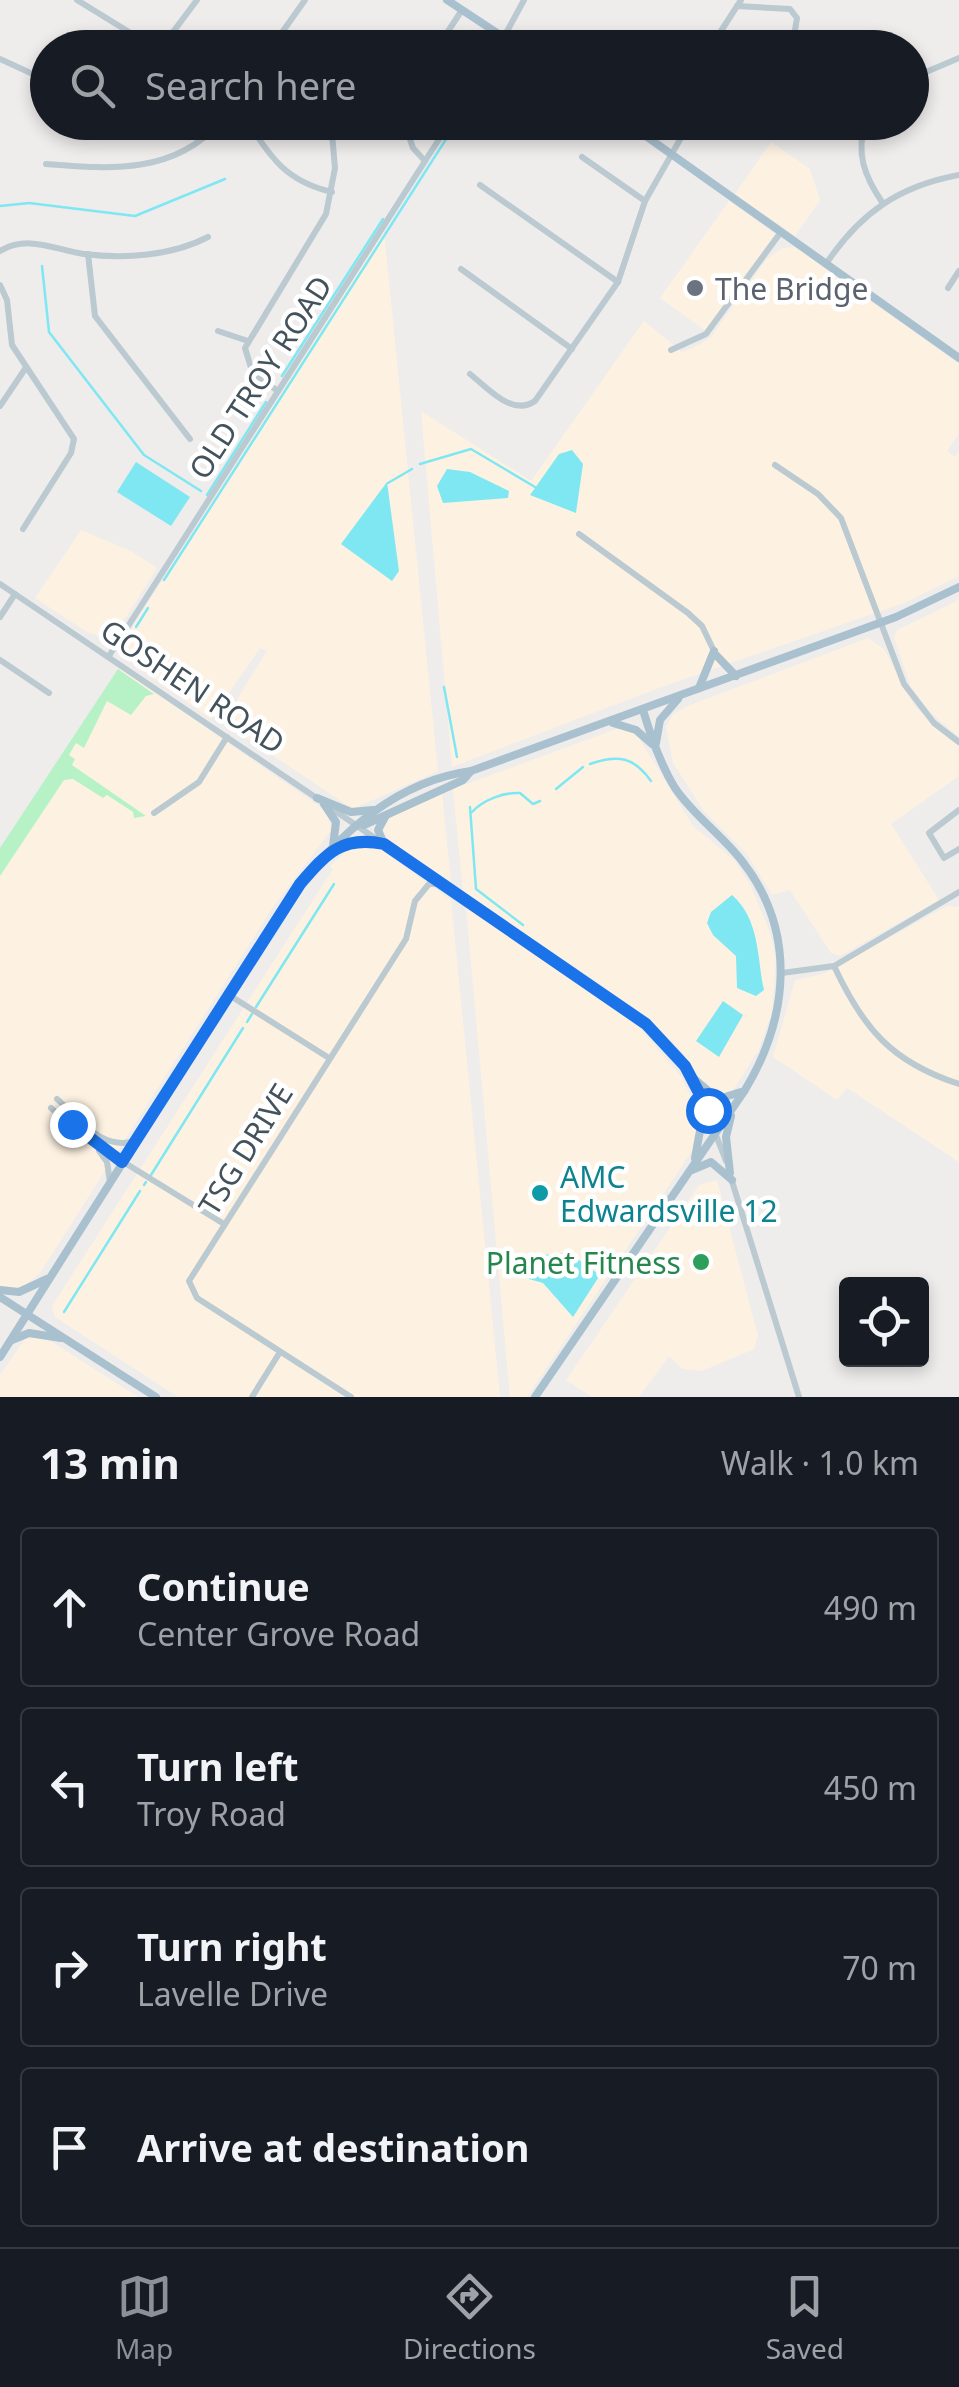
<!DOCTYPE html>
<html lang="en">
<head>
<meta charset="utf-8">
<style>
  :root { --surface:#171b24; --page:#20242c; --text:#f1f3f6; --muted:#9ea1a6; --line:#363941; --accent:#8c9099 }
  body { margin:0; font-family:"Noto Sans",sans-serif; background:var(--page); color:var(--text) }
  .controls { position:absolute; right:30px; bottom:30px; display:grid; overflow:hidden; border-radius:10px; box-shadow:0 5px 15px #0003 }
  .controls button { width:90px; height:90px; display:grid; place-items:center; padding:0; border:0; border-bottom:2px solid var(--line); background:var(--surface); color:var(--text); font:50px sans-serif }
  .stop { position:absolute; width:30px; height:30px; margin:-22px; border:8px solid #1a73e8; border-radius:50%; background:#fff }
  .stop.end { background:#1a73e8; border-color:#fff; box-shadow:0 2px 10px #0008 }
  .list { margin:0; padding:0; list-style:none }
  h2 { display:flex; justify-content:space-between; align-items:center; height:130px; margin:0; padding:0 40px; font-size:42px }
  h2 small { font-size:32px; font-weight:400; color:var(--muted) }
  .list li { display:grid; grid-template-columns:65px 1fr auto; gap:30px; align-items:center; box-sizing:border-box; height:160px; margin:0 20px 20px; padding:0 20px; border:2px solid var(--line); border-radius:10px }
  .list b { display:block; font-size:38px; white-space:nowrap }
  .list p { margin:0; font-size:32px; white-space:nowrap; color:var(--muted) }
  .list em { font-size:32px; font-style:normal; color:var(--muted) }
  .icon { flex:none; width:55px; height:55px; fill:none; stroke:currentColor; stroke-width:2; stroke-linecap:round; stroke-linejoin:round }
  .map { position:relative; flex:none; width:959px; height:1397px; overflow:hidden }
  .search { position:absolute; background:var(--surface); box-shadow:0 5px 15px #0003; left:30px; right:30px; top:30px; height:110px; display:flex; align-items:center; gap:25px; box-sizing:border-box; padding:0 35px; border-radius:55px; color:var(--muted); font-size:38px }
  .sheet { height:850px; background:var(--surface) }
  nav { display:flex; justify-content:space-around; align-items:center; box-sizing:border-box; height:140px; border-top:2px solid var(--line); background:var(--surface); font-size:28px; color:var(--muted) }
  nav a { display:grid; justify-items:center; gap:5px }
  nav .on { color:var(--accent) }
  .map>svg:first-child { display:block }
</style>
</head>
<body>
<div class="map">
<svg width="959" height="1397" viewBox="0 0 959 1397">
  <rect width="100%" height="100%" fill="#efecec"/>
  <g fill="#fdf2e2">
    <path d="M771,142L810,169L820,200L795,236L735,194Z"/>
    <path d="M729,201L775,234L706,331L660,298Z"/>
    <path d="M384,232L438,771L353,809L223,722L267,651L260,648L211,719L131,662L125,653L133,626Z"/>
    <path d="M795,247L959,364V433L947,451L955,457L959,452V576L904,603L656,689L452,767L421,411L531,481L644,321L682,352L699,345L711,337L766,260L782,248Z"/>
    <path d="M81,530L133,552L157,568L118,630L107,639L87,632L35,598Z"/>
    <path d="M959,600V737L931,713L911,687L894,638L897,630Z"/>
    <path d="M868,638L884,649L915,707L959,747V776L891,824L939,900L840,956L831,953L790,890L772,895L747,854L704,811L673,763L666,727L673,714L690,705Z"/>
    <path d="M121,669L326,811L332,829L273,907L40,1273L21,1289L0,1286V857Z"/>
    <path d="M622,727L637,735L693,826L734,860L751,886L770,932L776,960L772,1012L758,1051L732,1092L721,1096L706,1087L683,1053L648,1017L463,891L453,789Z"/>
    <path d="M442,793L451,882L387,839L383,829L385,821L404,810Z"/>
    <path d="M354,844L378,847L451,900L500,1397H178L55,1317L52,1306L333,869L330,866Z"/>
    <path d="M947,906L959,907V1162L847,1088L837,1100L773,1057L795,980L823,974Z"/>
    <path d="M466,907L639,1027L682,1078L700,1117L692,1151L527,1397H510Z"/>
    <path d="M717,1180L758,1336L754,1349L702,1371L682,1369L669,1356L639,1397H592L566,1380L699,1185Z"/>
    <path d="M28,1335L52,1342L138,1397H0V1375Z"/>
  </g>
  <path fill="#b6f2c6" d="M118,669L154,694L146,696L131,715L107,701L84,748L76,743L69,755L75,759L72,765L146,816L134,818L133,812L107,795L103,798L73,779L64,780L0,876V848Z"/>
  <g fill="#7fe7f2">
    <path d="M572,450L583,464L576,513L530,495L559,454Z"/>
    <path d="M136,462L190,497L171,526L117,492Z"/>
    <path d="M447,469L470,472L509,491L508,498L443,503L437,486Z"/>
    <path d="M387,482L399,571L392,581L341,544Z"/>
    <path d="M732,895C760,919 757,958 764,990L756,996L737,988L736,956L713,935L707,923L711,912Z"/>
    <path d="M723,1001L743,1015L719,1057L696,1041Z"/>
    <path d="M569,1253L600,1275L573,1317L543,1283L529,1279L528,1256Z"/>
  </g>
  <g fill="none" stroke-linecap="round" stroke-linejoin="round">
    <g stroke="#7fe7f2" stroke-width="2.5">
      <path d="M0,206L29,203L135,216L225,179"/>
      <path d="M42,266L49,332L144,455L201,491"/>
      <path d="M282,376L383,219"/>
      <path d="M420,464L471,449L535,487"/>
      <path d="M388,483L412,469"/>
      <path d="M207,495L266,402"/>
      <path d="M164,580L457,122"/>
      <path d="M136,627L148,608"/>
      <path d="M444,687L457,757"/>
      <path d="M590,764C618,754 634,757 651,781"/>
      <path d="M556,789L583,767"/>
      <path d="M470,807L476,889L523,925"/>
      <path d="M472,812C483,800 504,792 520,793L533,804L540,801"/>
      <path d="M256,1007L334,884"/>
      <path d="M247,1022L252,1014"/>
      <path d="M151,1175L243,1028"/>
      <path d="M144,1185L146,1182"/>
      <path d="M64,1312L140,1191"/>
    </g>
    <g stroke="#bbc9d0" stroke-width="6">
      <path d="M77,0L155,48"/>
      <path d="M737,6L790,9L797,18L793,42"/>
      <path d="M716,38L729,48"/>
      <path d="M161,48L197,0"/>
      <path d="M271,48L305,0"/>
      <path d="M437,48L462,10"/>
      <path d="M498,48L524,0"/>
      <path d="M710,48L741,0"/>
      <path d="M0,59L48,81"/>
      <path d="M912,78L959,58"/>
      <path d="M248,122C271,159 288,182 332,192"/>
      <path d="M404,122L413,148L425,161"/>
      <path d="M735,122L762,130"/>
      <path d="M866,122C855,153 865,177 882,202"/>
      <path d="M582,157L645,201"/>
      <path d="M46,164C109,169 174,175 220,122"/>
      <path d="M480,185L618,282"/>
      <path d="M0,251C28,234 55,250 84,254C124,259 172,256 208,237"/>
      <path d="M88,254L95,316L190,439"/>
      <path d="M826,264C860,213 899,186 959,175"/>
      <path d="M461,269L572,349"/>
      <path d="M0,285L7,300L12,345L74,439L71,453L23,529"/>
      <path d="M948,288L959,271"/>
      <path d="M218,331L248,341"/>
      <path d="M671,350L706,334L781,232"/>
      <path d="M470,374C488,388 512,417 535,401L618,282L645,201L690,122"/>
      <path d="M278,391L253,374L245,348L326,214L335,168L331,122"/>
      <path d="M0,406L25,369"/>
      <path d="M775,465L818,494L841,518L904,684L934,723L959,742"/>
      <path d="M579,534L688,613L702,626L714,651"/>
      <path d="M0,584L318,799"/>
      <path d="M0,617L15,594"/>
      <path d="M109,656L450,122"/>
      <path d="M0,660L49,693"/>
      <path d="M328,806L631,1013L661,1038L692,1078"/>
      <path d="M959,810L929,833L944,858L959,849"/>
      <path d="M154,813L199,782L227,737"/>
      <path d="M413,862L455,892"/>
      <path d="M834,966C863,1028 891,1062 959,1084"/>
      <path d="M782,973L834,966L959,892"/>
      <path d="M229,995L329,1058"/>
      <path d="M698,1089L726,1161"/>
      <path d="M57,1099C81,1120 101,1151 136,1141"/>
      <path d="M51,1108L91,1142L224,1224"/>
      <path d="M99,1151L107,1162L110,1182"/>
      <path d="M731,1178L799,1397"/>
      <path d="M252,1397L280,1352"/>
      <path d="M351,1397L197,1298L189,1281L406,939L415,901L429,884H437"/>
    </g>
    <g stroke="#a9c0ce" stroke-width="8">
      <path d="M447,0L520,48"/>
      <path d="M626,122L959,358"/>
      <path d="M715,654L736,676"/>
      <path d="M699,688L714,651"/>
      <path d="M613,723L636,730L652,744"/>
      <path d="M656,743L660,720L678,699"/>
      <path d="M317,798L351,812L373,810"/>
      <path d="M324,804L336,822L333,846"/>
      <path d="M364,825L463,780L471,771"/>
      <path d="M341,844L363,840L384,844"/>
      <path d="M384,844L378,830L385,817"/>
      <path d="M692,1077L718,1099L741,1092"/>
      <path d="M695,1158L702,1120L696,1084"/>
      <path d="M692,1170L711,1162L732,1180"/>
      <path d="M730,1173L726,1137L731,1116"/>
      <path d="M0,1290L19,1292L47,1279"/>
      <path d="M0,1297L156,1397"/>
      <path d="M12,1340L29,1333L61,1338"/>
      <path d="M0,1357L285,906C329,843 391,782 471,771L896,617L959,587"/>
      <path d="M535,1397L745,1090C789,1017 797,931 742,861C722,835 694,816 675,788C660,764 651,737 643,710"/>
    </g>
  </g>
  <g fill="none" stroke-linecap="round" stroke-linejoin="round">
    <path stroke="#1a73e8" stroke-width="12" d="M72,1124L122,1162L300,884C326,854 342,835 384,844L646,1024L685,1066L708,1110"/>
  </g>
  <circle fill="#6b7280" stroke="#fff" stroke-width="4" cx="695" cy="288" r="10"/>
  <circle fill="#0f9aa8" stroke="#fff" stroke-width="4" cx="540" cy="1193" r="10"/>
  <circle fill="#2e9e5b" stroke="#fff" stroke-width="4" cx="701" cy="1262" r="10"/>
  <g text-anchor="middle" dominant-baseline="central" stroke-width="9" stroke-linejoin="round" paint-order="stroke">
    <g font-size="30" fill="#5b616d" stroke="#fff" text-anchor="start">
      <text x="715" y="288">The Bridge</text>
    </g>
    <g font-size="30" fill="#43525b" stroke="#fff">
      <text transform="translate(260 377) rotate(-57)">OLD TROY ROAD</text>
      <text transform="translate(193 686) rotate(34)">GOSHEN ROAD</text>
      <text transform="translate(245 1149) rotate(-58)">TSG DRIVE</text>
    </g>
    <g font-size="30" fill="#0d838f" stroke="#fff" text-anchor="start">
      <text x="560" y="1176">AMC<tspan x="560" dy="34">Edwardsville 12</tspan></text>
    </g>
    <g font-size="30" fill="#27864d" stroke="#fff" text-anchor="end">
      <text x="681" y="1262">Planet Fitness</text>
    </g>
  </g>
</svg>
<div class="controls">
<button><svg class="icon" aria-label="locate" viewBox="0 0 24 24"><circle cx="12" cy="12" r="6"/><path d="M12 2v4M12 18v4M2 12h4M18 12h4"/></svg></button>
</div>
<div class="stop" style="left:708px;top:1110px"></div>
<div class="stop end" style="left:72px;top:1124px"></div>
<div class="search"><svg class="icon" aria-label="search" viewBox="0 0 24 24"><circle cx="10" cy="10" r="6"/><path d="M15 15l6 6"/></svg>Search here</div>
</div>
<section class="sheet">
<h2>13 min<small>Walk · 1.0 km</small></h2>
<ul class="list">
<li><svg class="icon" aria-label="ahead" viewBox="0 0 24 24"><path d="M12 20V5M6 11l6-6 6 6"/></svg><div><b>Continue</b><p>Center Grove Road</p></div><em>490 m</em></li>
<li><svg class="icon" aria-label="left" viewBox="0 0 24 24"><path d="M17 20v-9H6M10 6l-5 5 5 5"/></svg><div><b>Turn left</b><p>Troy Road</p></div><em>450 m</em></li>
<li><svg class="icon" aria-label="right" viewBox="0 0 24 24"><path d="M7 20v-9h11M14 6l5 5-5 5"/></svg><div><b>Turn right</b><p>Lavelle Drive</p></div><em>70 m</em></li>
<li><svg class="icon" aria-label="arrive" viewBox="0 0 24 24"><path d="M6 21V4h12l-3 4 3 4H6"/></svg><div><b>Arrive at destination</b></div></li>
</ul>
</section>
<nav>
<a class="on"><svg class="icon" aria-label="map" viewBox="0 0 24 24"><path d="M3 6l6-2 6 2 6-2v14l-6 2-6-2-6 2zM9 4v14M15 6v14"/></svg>Map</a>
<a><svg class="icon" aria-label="directions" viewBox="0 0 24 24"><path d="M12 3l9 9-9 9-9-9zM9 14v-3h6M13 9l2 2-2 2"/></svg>Directions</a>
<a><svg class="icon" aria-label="saved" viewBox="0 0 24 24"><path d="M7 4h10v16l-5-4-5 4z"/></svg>Saved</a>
</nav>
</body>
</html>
